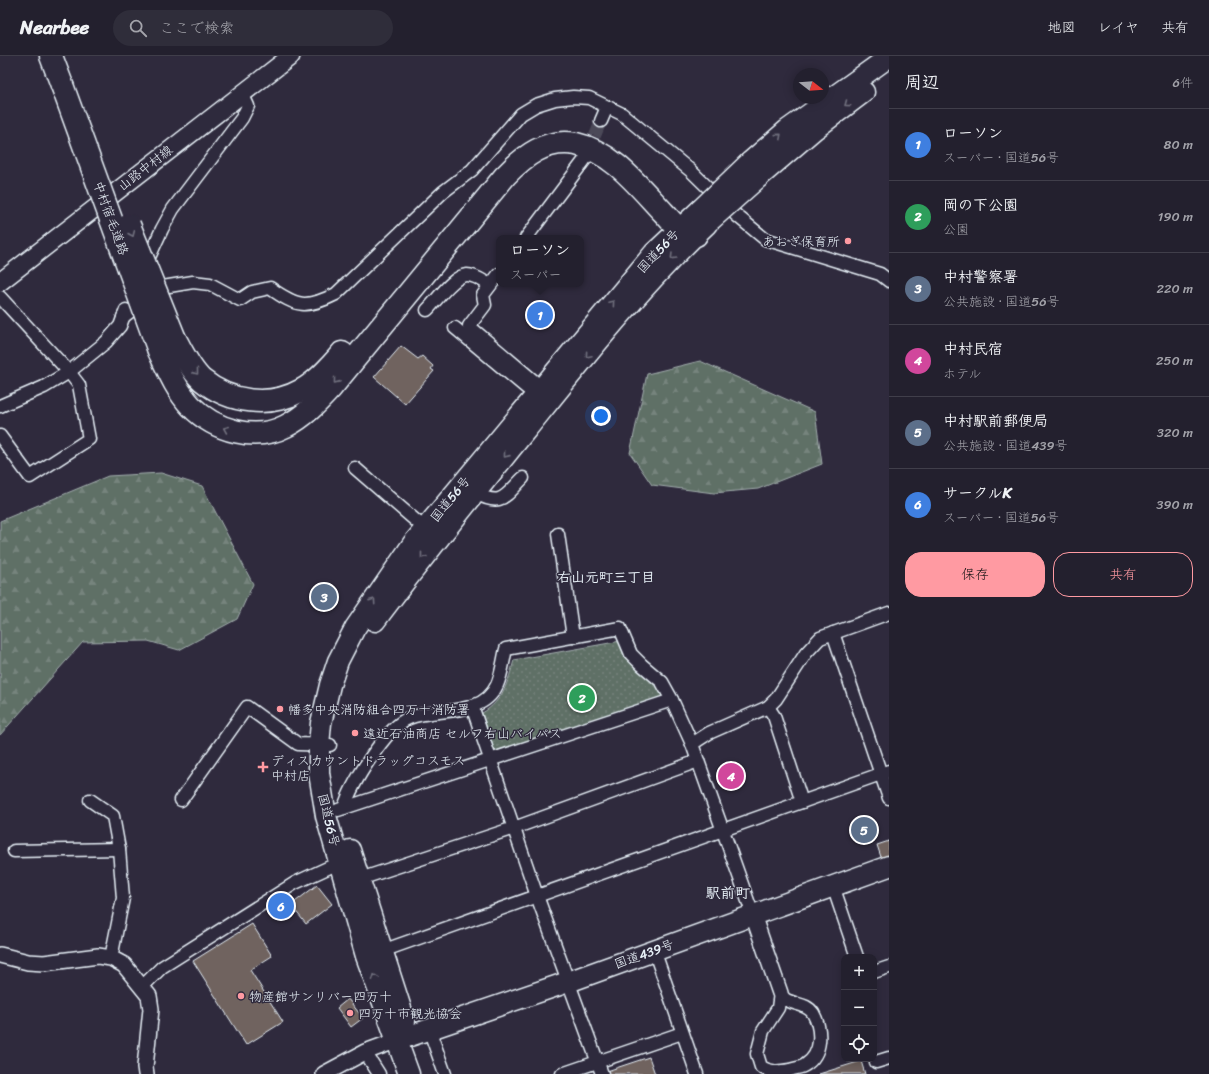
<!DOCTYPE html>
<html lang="ja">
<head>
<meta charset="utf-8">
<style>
  :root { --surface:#23202e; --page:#2f2d3a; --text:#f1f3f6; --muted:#a3a3aa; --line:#403e4a; --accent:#ff9aa2 }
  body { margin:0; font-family:Sriracha,"Klee One",sans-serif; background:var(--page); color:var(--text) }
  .controls { position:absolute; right:12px; bottom:12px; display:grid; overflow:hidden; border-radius:8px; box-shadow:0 2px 10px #0003 }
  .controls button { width:36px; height:36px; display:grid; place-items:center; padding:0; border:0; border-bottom:1px solid var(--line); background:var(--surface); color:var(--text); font:20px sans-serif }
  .compass { position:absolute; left:793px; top:12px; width:36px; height:36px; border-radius:50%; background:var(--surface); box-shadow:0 2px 10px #0003; rotate:107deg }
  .you { position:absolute; left:601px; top:360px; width:14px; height:14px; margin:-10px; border:3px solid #fff; border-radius:50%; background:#1a73e8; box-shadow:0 0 0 6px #1a73e833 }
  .badge { display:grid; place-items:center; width:26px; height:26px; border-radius:50%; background:var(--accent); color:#fff; font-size:13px; font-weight:700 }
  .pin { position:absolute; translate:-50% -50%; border:2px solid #fff; box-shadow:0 1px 4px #0006 }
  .popup { position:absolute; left:496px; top:179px; width:88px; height:52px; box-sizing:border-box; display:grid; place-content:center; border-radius:8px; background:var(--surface); filter:drop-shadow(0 1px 3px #0005); font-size:13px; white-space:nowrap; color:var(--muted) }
  .popup b { font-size:15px; color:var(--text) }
  .popup::after { content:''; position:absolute; left:50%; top:100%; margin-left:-8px; border:8px solid transparent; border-top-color:var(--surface) }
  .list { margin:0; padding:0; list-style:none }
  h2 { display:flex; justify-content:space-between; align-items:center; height:52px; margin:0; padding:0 16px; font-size:17px }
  h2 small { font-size:13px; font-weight:400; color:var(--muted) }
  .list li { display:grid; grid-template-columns:26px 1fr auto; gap:12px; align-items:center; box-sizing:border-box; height:72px; padding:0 16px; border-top:1px solid var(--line) }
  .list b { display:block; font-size:15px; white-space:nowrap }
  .list p { margin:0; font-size:13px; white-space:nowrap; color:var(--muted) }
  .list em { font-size:13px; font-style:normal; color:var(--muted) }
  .actions { display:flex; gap:8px; padding:12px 16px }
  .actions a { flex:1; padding:9px 0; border:1px solid var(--accent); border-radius:16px; text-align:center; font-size:14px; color:var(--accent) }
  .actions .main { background:var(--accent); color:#111 }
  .icon { flex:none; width:22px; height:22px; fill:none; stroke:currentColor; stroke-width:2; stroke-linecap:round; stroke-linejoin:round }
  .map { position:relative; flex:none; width:889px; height:1018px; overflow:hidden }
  header { display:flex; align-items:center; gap:24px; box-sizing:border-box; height:56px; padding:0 20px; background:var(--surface); border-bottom:1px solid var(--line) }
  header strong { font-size:19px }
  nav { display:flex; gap:22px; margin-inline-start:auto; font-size:14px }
  .search { width:280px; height:36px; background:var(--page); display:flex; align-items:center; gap:10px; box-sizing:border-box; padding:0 14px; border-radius:22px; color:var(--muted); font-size:15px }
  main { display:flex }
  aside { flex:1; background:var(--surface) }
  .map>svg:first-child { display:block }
</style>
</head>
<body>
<header>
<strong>Nearbee</strong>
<div class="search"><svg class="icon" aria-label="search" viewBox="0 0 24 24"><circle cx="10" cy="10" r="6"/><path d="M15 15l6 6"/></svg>ここで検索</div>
<nav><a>地図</a><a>レイヤ</a><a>共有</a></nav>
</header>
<main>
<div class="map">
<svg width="889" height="1018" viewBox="0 0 889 1018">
  <defs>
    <pattern id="forest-firs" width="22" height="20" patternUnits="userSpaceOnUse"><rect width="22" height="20" fill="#5f6f66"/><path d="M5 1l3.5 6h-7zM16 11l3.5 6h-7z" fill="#76847d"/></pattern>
    <pattern id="park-dots" width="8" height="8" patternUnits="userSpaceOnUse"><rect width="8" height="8" fill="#5f6f66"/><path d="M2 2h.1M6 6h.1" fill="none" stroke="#76847d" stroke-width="1.8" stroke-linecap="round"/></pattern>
  </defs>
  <rect width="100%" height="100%" fill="#2f2a3d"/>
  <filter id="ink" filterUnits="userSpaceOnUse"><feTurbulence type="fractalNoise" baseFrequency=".025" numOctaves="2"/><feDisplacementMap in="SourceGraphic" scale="8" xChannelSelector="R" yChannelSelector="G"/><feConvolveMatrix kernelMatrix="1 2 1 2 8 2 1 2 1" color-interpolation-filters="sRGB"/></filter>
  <g filter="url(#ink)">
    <g fill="url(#forest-firs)" stroke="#a4b0af">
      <path d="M700,305L815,356L822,408L758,433L714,437L652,429L630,397L647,318Z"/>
      <path d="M161,417L202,430L253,528L237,563L179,594L148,585L83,586L0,679V465L108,420Z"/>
    </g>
    <path fill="url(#park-dots)" stroke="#a4b0af" d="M621,585L638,613L658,631L666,645L497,702L482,657C503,645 508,626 514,604Z"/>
    <g fill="#6f635e" stroke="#e8f1f8">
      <path d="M401,290L418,303L422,300L433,310L431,313L434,315L405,348L374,321Z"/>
      <path d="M889,785V801L882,804L877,789Z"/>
      <path d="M317,829L332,848L306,868L291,849Z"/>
      <path d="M282,838L291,854L280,860L271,845Z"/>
      <path d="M252,868L272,900L250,914L283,966L246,989L193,905Z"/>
      <path d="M348,943L363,962L351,971L337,952Z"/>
      <path d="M649,1001L655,1018H608L607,1015Z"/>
      <path d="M861,1005L865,1018H819Z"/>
    </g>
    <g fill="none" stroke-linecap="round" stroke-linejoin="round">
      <path stroke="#4b4859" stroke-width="12" stroke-dasharray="12 6" stroke-linecap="butt" d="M588,97L601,65"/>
      <g stroke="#e8f1f8" stroke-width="15">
        <g id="minor">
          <path d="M601,65L607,51"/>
          <path d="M526,182L586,102"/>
          <path d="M145,210L162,173L173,153L242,62L248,50L242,37"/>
          <path d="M499,218L483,239L485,249L469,270L541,331L545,337"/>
          <path d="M0,241L69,316L79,329L89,383L30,421L0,380"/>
          <path d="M427,254C436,245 454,219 467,219C475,219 483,225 490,229"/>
          <path d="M123,261L163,231L193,226L210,228L240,244L252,236L270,232C297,251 306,253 336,238L443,136L472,114L521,58L536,49L555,43L573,41L589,42L622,58L691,115L736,159L765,183L880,218L889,225"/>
          <path d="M455,272L535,339L541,342"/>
          <path d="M0,350L44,331L69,316L106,286L120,270L126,254"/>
          <path d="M355,412L430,477"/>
          <path d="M475,437C502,451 504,441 523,422"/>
          <path d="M558,478L573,581"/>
          <path d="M833,577L889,742"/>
          <path d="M472,650L537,840L602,1018"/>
          <path d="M768,651L774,660L802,746"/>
          <path d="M692,688L709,677L768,651L776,643L806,597L820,582L889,557"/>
          <path d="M90,744L113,760L119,793L123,842L111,902"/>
          <path d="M181,744L247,651L298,688L330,689"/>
          <path d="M344,752C351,729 386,671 409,662C437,651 482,662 497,629C502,618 503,605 506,593L620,572L631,598L642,609L662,626L672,644L692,688L753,859"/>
          <path d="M338,754L672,644"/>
          <path d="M14,795L119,793"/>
          <path d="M833,830L857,901"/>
          <path d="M654,894L697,1018"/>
          <path d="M382,895L889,715"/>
          <path d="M874,916L889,911"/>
          <path d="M142,931L162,911L295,827L332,810L360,823L514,772L698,705"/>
          <path d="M780,937C782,940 785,944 789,945C797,949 807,948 813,957C822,973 823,998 805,1009C801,1012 795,1012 790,1014C779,1016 771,1017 761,1011L757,998L763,975L778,952Z"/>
          <path d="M429,973L445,1018"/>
          <path d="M365,996L379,1018"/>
          <path d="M876,1006L889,1002"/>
          <path d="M562,1018L682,977"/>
        </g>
      </g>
      <g stroke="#e8f1f8" stroke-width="18">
        <g id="tertiary">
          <path d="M753,859L780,937"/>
          <path d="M0,899L28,906L44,907L98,900L111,902L124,909L149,940L151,953L145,1011L146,1018"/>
          <path d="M324,1018L365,996L398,984"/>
        </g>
      </g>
      <g stroke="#e8f1f8" stroke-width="20">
        <path id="secondary" d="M0,226L291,0"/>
      </g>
      <g stroke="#e8f1f8" stroke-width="23">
        <g id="trunk">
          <path d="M750,106L787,74L889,1"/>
          <path d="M759,121L815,73L864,36"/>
          <path d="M375,565C424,499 476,436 527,373C584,302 641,230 707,168"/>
          <path d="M350,794L405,965"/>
          <path d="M398,984L568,926L889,810"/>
          <path d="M409,1018L366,900L326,760L319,717V689L321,667L330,629L338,605L355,572L414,486L654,197L701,153"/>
        </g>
      </g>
      <g stroke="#e8f1f8" stroke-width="25">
        <g id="motorway">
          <path d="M51,0L62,29"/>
          <path d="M175,283C183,297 190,313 202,324C230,347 270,352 302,334C318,325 331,310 342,297"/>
          <path d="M159,295C168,314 177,335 191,350C215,375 255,386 286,370C304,361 317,347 330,333L505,120C525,99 546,83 576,88C613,96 639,131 664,157C669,162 673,168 679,172C683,175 691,177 696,179"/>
        </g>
      </g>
      <use href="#minor" stroke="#2f2a3d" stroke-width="12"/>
      <use href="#tertiary" stroke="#2f2a3d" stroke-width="15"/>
      <use href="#secondary" stroke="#2f2a3d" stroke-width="17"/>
      <use href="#trunk" stroke="#2f2a3d" stroke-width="20"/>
      <use href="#motorway" stroke="#2f2a3d" stroke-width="22"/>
      <g stroke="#e8f1f8" stroke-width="23" stroke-linecap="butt">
        <g id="trunk-bridge">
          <path d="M701,153L750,106"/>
          <path d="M711,164L759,121"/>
        </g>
      </g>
      <g stroke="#e8f1f8" stroke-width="25" stroke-linecap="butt">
        <g id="motorway-bridge">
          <path d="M62,29L159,295"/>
          <path d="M129,169L175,283"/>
        </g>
      </g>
      <use href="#trunk-bridge" stroke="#2f2a3d" stroke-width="20"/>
      <use href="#motorway-bridge" stroke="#2f2a3d" stroke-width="22"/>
    </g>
    <defs><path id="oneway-chevron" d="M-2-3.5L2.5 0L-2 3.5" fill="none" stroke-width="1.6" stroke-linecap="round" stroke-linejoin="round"/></defs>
    <g stroke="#70707e">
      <use href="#oneway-chevron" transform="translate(847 48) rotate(143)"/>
      <use href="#oneway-chevron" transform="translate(779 80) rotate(-41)"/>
      <use href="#oneway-chevron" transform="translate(132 178) rotate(67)"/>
      <use href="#oneway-chevron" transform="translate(673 201) rotate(135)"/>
      <use href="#oneway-chevron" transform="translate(612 247) rotate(-50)"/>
      <use href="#oneway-chevron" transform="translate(588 299) rotate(130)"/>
      <use href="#oneway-chevron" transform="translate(196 316) rotate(51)"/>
      <use href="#oneway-chevron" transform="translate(336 325) rotate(129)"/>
      <use href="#oneway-chevron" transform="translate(226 373) rotate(-157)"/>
      <use href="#oneway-chevron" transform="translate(506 399) rotate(129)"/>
      <use href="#oneway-chevron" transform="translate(423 500) rotate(128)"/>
      <use href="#oneway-chevron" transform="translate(373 545) rotate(-55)"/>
      <use href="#oneway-chevron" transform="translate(375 921) rotate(-111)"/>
    </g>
  </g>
  <g fill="#ff9aa2" stroke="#2f2a3d" stroke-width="1.5">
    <circle cx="848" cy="185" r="4"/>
    <circle cx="280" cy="653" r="4"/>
    <circle cx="355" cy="677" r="4"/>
    <path d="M261 705h4v4h4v4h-4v4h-4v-4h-4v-4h4z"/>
    <circle cx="241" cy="940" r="4"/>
    <circle cx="350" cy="957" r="4"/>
  </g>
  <g text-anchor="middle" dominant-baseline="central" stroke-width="3" stroke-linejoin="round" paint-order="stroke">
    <g font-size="13" fill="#e8f1f8" stroke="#2f2a3d">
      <text transform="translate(145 112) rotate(-38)">山路中村線</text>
      <text transform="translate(111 162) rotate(70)">中村宿毛道路</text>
      <text transform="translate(658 195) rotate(-47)">国道56号</text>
      <text transform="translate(450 443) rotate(-51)">国道56号</text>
      <text transform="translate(329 764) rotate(76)">国道56号</text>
      <text transform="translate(644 898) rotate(-20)">国道439号</text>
    </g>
    <g font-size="13" fill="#e8f1f8" stroke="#2f2a3d" text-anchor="start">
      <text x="840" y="185" text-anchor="end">あおぎ保育所</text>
      <text x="288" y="653">幡多中央消防組合四万十消防署</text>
      <text x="363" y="677">遠近石油商店 セルフ右山バイパス</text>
      <text x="271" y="704">ディスカウントドラッグコスモス<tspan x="271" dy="15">中村店</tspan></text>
      <text x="249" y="940">物産館サンリバー四万十</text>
      <text x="358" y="957">四万十市観光協会</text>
    </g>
    <g font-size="14" font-weight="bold" fill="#e8f1f8" stroke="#2f2a3d">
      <text x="606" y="521">右山元町三丁目</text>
    </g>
    <g font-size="15" font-weight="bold" fill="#e8f1f8" stroke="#2f2a3d">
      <text x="728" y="837">駅前町</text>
    </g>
  </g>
</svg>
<div class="controls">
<button>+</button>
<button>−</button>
<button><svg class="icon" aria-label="locate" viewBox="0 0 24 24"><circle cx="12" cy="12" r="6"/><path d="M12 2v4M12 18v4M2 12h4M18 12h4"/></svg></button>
</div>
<svg class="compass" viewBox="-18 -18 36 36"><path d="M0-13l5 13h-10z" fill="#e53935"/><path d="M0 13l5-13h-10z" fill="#a3a3aa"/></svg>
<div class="you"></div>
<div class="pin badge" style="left:540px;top:259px;background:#3f7fe0">1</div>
<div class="popup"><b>ローソン</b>スーパー</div>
<div class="pin badge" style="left:582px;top:642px;background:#2e9e5b">2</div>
<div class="pin badge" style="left:324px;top:541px;background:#5c6f8a">3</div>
<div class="pin badge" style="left:731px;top:720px;background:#d1479c">4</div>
<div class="pin badge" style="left:864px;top:774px;background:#5c6f8a">5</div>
<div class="pin badge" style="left:281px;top:850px;background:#3f7fe0">6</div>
</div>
<aside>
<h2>周辺<small>6件</small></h2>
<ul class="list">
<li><span class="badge" style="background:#3f7fe0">1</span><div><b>ローソン</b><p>スーパー · 国道56号</p></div><em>80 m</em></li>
<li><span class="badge" style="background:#2e9e5b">2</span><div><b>岡の下公園</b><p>公園</p></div><em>190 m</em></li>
<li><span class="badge" style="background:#5c6f8a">3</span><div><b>中村警察署</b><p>公共施設 · 国道56号</p></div><em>220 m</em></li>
<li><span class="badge" style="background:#d1479c">4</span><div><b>中村民宿</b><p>ホテル</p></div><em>250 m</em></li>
<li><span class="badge" style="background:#5c6f8a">5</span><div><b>中村駅前郵便局</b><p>公共施設 · 国道439号</p></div><em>320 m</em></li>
<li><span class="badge" style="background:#3f7fe0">6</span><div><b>サークルK</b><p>スーパー · 国道56号</p></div><em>390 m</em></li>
</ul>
<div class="actions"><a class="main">保存</a><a>共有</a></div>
</aside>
</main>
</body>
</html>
